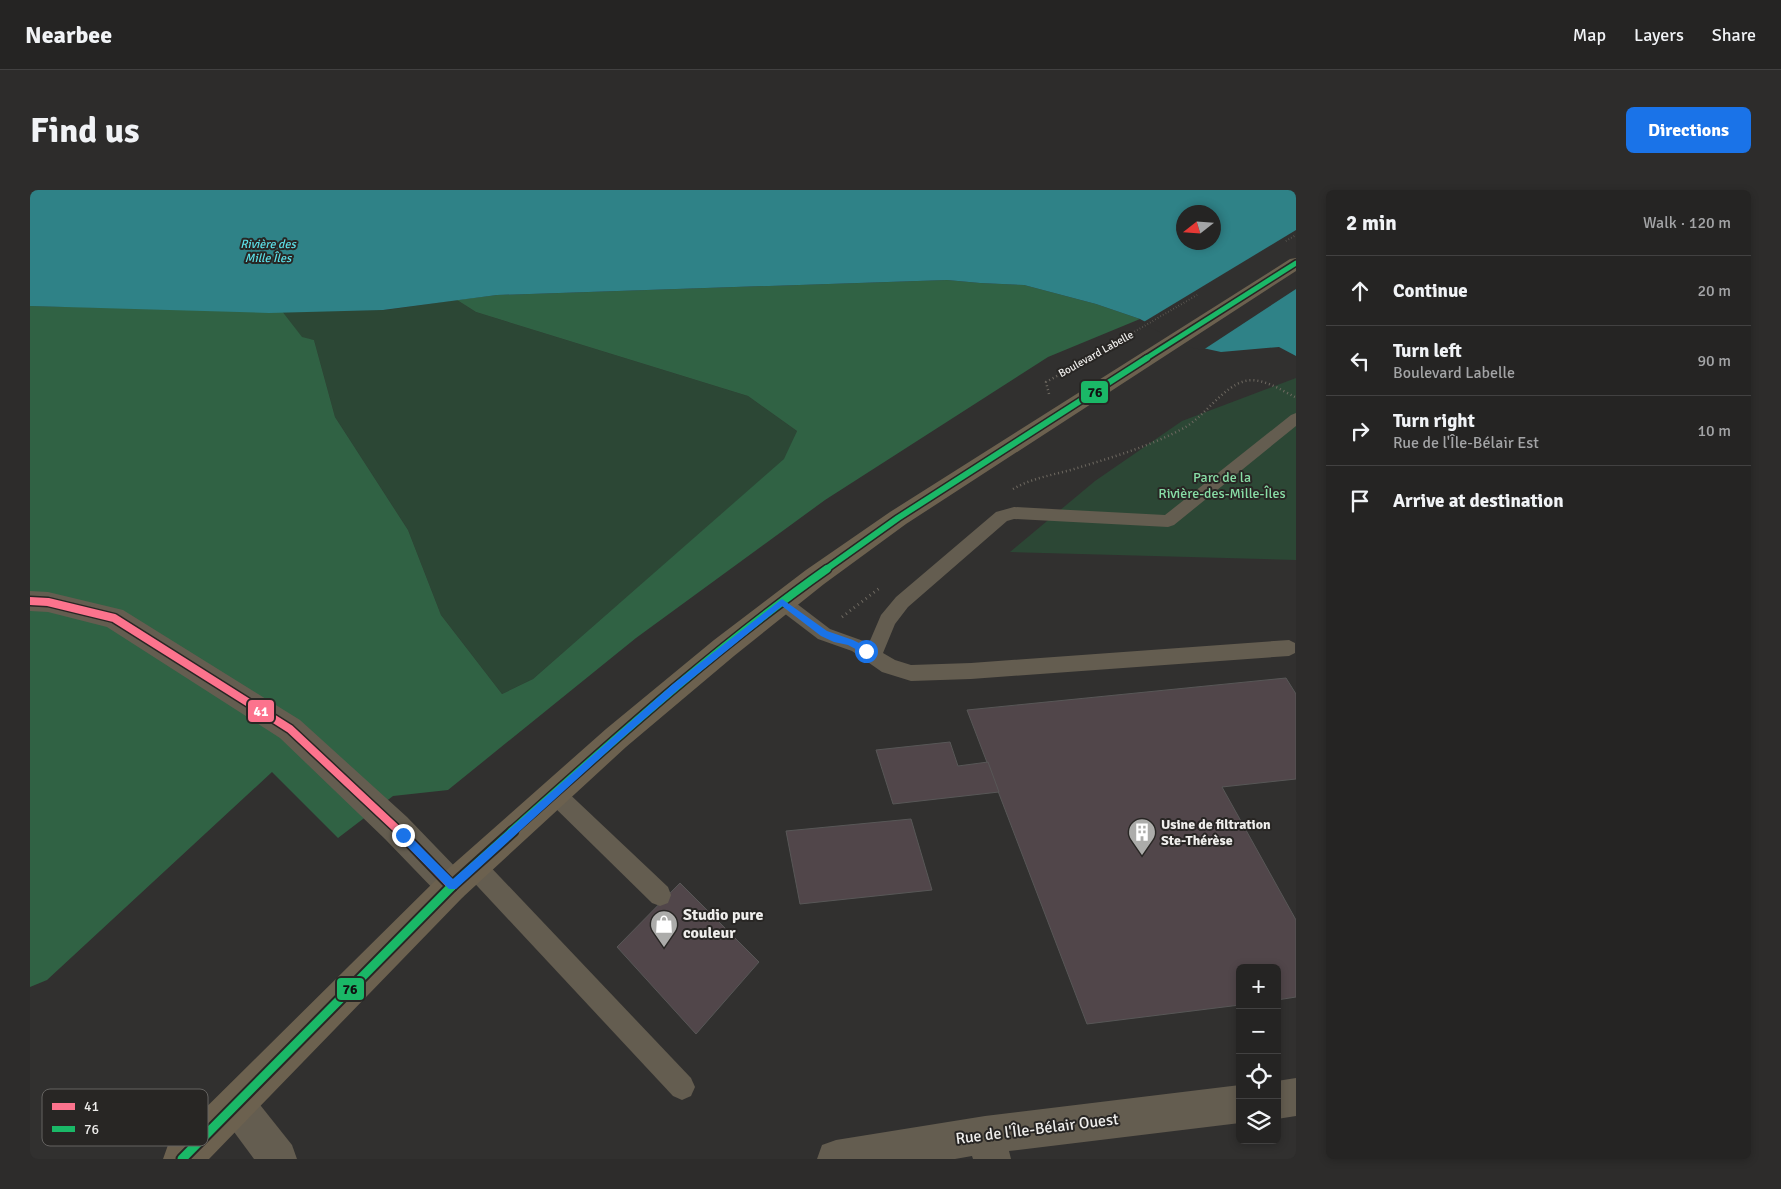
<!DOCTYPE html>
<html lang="en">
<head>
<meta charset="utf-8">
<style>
  :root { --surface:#252423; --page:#2d2c2b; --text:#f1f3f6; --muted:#a3a4a6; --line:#424141; --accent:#1a73e8 }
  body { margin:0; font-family:Signika,sans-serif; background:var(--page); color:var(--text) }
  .controls { position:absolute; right:15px; bottom:15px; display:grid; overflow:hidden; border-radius:8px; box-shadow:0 2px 8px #0003 }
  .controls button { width:45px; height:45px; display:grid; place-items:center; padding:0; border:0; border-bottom:1px solid var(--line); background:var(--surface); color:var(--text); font:25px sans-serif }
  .compass { position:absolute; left:1146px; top:15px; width:45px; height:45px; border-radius:50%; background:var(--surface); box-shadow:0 2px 8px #0003; rotate:253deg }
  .stop { position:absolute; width:15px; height:15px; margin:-11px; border:4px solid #1a73e8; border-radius:50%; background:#fff }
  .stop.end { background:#1a73e8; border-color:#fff; box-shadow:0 1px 5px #0008 }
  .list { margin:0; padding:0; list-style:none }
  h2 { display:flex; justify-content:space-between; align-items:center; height:65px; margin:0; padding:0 20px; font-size:21px }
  h2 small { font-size:16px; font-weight:400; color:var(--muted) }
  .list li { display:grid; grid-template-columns:32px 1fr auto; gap:15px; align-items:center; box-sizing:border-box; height:70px; padding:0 20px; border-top:1px solid var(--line) }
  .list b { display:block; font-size:19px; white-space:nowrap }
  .list p { margin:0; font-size:16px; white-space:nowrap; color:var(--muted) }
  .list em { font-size:16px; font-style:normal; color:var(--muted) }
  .icon { flex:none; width:28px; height:28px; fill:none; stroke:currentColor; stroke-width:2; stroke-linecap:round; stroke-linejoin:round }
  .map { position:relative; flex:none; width:1266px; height:969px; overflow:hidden; border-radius:8px }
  header { display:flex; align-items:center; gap:30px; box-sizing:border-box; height:70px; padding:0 25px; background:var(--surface); border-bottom:1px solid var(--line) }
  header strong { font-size:24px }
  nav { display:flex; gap:28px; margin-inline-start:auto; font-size:18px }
  .intro { display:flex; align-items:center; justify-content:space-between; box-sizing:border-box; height:120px; padding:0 30px }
  h1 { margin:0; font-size:35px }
  .button { padding:12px 22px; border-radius:8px; background:var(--accent); color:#fff; font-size:18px; font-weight:700 }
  main { display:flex; gap:30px; padding:0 30px }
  aside { flex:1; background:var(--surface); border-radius:8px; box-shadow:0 2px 8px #0003 }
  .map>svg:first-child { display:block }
</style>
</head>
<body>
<header>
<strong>Nearbee</strong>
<nav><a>Map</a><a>Layers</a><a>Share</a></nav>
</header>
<div class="intro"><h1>Find us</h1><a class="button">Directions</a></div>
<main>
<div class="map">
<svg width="1266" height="969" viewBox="0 0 1266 969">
  <rect width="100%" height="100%" fill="#31302f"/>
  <g fill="#2c4735">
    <path d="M427,110L446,122L718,206L767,241L755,269L503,489L472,504L411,425L378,340L305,227L284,150L272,148L252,121L356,120Z"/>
    <path d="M1266,188V370L980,362L1065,291L1152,231Z"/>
  </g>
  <path fill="#306244" d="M917,90L950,93L994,95L1066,114L1110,129L1018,167L795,310L606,448L418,600L363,606L308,648L242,582L17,790L0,797V116L252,121L272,147L284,150L305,227L378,340L411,425L472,504L503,489L754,269L767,241L718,206L446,122L427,110L467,105Z"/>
  <path fill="#2f8287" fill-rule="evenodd" d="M0,0H1266V166L1249,157L1191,162L1159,155L1110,129L1066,114L994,95L950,93L917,90L467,105L353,120L239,123L0,116ZM1154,22H1184V52H1154Z"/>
  <path fill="#31302f" d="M1266,40V99L1173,160L1158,157L1112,133Z"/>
  <g fill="#51464a" stroke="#585757">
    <path d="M1256,488L1266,504V589L1192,597L1266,730V807L1247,810V778H1210V815L1057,834L937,520Z"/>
    <path d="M920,552L928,576L958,572L969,602L863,614L846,560Z"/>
    <path d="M881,629L902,700L770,714L756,641Z"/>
    <path d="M650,693L729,772L666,844L587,757Z"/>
  </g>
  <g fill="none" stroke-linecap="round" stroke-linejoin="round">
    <g stroke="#6e6961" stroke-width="2" stroke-dasharray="0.5 2.5" stroke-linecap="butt">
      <path d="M1256,51L1266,45"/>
      <path d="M1058,169L1167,105"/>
    </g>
    <g stroke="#6e6961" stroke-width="2.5" stroke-dasharray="1 3" stroke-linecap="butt">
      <path d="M1019,204L1016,192L1060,168"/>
      <path d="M983,299C1002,288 1023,285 1044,279C1080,268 1118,257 1152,239C1174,228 1192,197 1215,191C1232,187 1251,200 1265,207"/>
    </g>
    <path stroke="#6e6961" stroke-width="3" stroke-dasharray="1 4" stroke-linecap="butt" d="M812,427L851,397"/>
    <g fill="#645d50" fill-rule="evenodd">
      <path d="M1266,223V236L1144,335L1138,337L984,329L977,331L878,417L865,434L853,463L865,470L881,475L941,473L1259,450L1265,453V463L1259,466L941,489L881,491L852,482L822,461L788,449L746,417L743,412L746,407L752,405L758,407L800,439L839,453L851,425L866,407L966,322L984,317L1135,325L1261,225Z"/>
      <path d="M524,593L531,596L638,697L641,705L638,713L630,716L622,713L517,610L514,603L517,596Z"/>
      <path d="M444,665L452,668L661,888L665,897L661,906L652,910L643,906L436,684L433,676L436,668Z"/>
    </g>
    <g fill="#645d50" fill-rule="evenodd">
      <path d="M0,401L18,402L93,420L270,530L377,627L433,685L438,696L433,707L422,712L411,707L355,649L250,548L77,437L18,422L0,421Z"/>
      <path d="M1266,888V926L1247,929V891Z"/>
      <path d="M206,895L219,901L262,955L267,969H224L193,927L187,914L193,901Z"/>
      <path d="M1210,895V933L979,961L981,969H943L942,966L925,969H787L792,955L806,950L955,926Z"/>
    </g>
    <path fill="#6c614f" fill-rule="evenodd" d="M1266,68V81L876,334L794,394L704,466L596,557L433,707L179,969H133L138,955L411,685L576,539L684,450L776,380L860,322L1260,69Z"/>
    <g stroke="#282624" stroke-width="11">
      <path id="bus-1-far1" d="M0,411L18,412L84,428L260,539L370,642"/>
    </g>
    <g stroke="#282624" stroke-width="13">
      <path id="bus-1" d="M369,641L422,696"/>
    </g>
    <g stroke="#282624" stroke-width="8">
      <path id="bus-2-far3" d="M1115,169L1266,73"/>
    </g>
    <g stroke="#282624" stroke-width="9">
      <path id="bus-2-far2" d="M795,380L868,328L1117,168"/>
    </g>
    <g stroke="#282624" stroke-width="11">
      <path id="bus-2-far1" d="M481,642C583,551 685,458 797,379"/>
    </g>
    <g stroke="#282624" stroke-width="13">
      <path id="bus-2" d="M152,969L422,696L483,641"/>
    </g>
    <use href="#bus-1-far1" stroke="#fc738d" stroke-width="8"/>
    <use href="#bus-1" stroke="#fc738d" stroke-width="9"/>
    <use href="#bus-2-far3" stroke="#1ab867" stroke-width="5"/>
    <use href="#bus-2-far2" stroke="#1ab867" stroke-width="6"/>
    <use href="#bus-2-far1" stroke="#1ab867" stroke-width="8"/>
    <use href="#bus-2" stroke="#1ab867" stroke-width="9"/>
  </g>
  <path fill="#1a73e8" d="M752,409L797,441L823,450L839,458V463H833L818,455L804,452L791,446L752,416L649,499L589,551L426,699H419L369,648V642H376L423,689L643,494Z"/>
  <defs>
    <g id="building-pin" transform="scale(1.4375)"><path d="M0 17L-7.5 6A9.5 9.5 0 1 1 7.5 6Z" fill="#acacaa" stroke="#282624"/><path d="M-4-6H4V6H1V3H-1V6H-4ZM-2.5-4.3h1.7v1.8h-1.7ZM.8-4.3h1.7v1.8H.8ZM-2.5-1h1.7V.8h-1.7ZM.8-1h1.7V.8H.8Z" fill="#fff"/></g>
    <g id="shop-pin" transform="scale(1.4375)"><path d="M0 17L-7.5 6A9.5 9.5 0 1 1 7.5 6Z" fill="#acacaa" stroke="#282624"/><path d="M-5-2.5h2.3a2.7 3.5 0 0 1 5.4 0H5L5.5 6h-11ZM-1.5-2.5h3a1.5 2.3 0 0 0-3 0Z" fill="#fff"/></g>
  </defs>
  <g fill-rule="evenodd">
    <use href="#building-pin" x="1112" y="642"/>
    <use href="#shop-pin" x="634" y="734"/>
  </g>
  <g text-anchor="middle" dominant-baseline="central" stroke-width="4" stroke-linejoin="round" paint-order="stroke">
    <g font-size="11" fill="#efeeec" stroke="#282624">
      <text transform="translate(1066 164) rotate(-29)">Boulevard Labelle</text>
    </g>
    <g font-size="12" font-style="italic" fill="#5cdfe7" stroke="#282624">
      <text x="238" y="54">Rivière des<tspan x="238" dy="14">Mille Îles</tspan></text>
    </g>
    <g font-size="14" fill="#88dda6" stroke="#282624">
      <text x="1192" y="287">Parc de la<tspan x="1192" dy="16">Rivière-des-Mille-Îles</tspan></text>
    </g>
    <g font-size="14" font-weight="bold" fill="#efeeec" stroke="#282624" text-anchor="start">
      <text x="1131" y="634">Usine de filtration<tspan x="1131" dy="16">Ste-Thérèse</tspan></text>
    </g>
    <g font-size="16" font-weight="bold" fill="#efeeec" stroke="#282624" text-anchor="start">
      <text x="653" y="725">Studio pure<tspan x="653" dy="18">couleur</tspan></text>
    </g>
    <g font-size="16" fill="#efeeec" stroke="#282624">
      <text transform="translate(1007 939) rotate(-7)">Rue de l'Île-Bélair Ouest</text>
    </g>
  </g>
  <rect x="12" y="899" width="166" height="57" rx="8" fill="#282624" stroke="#646260" stroke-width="1"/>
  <rect x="22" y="913" width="23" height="7" fill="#fc738d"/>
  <rect x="22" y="936" width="23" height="6" fill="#1ab867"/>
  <g font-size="14" fill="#efeeec">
    <text x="54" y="921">41</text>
    <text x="54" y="944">76</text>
  </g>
  <g stroke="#282624" stroke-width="2">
    <rect x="1050" y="190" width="29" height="24" rx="5" fill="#1ab867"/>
    <rect x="217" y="509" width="28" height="24" rx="5" fill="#fc738d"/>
    <rect x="306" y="787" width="29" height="24" rx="5" fill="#1ab867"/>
  </g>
  <g font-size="14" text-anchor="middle" font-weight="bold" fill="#fff">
    <text x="231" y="526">41</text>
  </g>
  <g font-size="14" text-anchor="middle" font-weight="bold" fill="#111">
    <text x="1065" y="207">76</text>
    <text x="320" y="804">76</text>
  </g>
</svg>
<div class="controls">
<button>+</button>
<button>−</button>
<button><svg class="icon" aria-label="locate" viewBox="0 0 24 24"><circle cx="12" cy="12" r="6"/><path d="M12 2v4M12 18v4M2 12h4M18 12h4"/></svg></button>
<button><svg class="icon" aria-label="layers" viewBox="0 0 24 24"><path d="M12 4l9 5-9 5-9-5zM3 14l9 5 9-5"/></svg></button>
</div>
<svg class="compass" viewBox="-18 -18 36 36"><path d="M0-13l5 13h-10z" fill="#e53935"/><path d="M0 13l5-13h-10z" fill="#a3a4a6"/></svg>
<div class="stop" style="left:836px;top:461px"></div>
<div class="stop end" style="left:373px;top:645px"></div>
</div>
<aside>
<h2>2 min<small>Walk · 120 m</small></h2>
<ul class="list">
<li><svg class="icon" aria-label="ahead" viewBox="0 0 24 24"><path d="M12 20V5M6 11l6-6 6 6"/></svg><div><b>Continue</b></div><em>20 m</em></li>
<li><svg class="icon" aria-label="left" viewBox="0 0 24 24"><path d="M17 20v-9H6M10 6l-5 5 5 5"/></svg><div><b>Turn left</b><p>Boulevard Labelle</p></div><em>90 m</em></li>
<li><svg class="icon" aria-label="right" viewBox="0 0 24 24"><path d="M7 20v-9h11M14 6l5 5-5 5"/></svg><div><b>Turn right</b><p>Rue de l'Île-Bélair Est</p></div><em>10 m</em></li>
<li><svg class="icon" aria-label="arrive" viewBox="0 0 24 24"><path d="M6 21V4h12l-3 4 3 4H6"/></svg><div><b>Arrive at destination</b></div></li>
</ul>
</aside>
</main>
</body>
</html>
